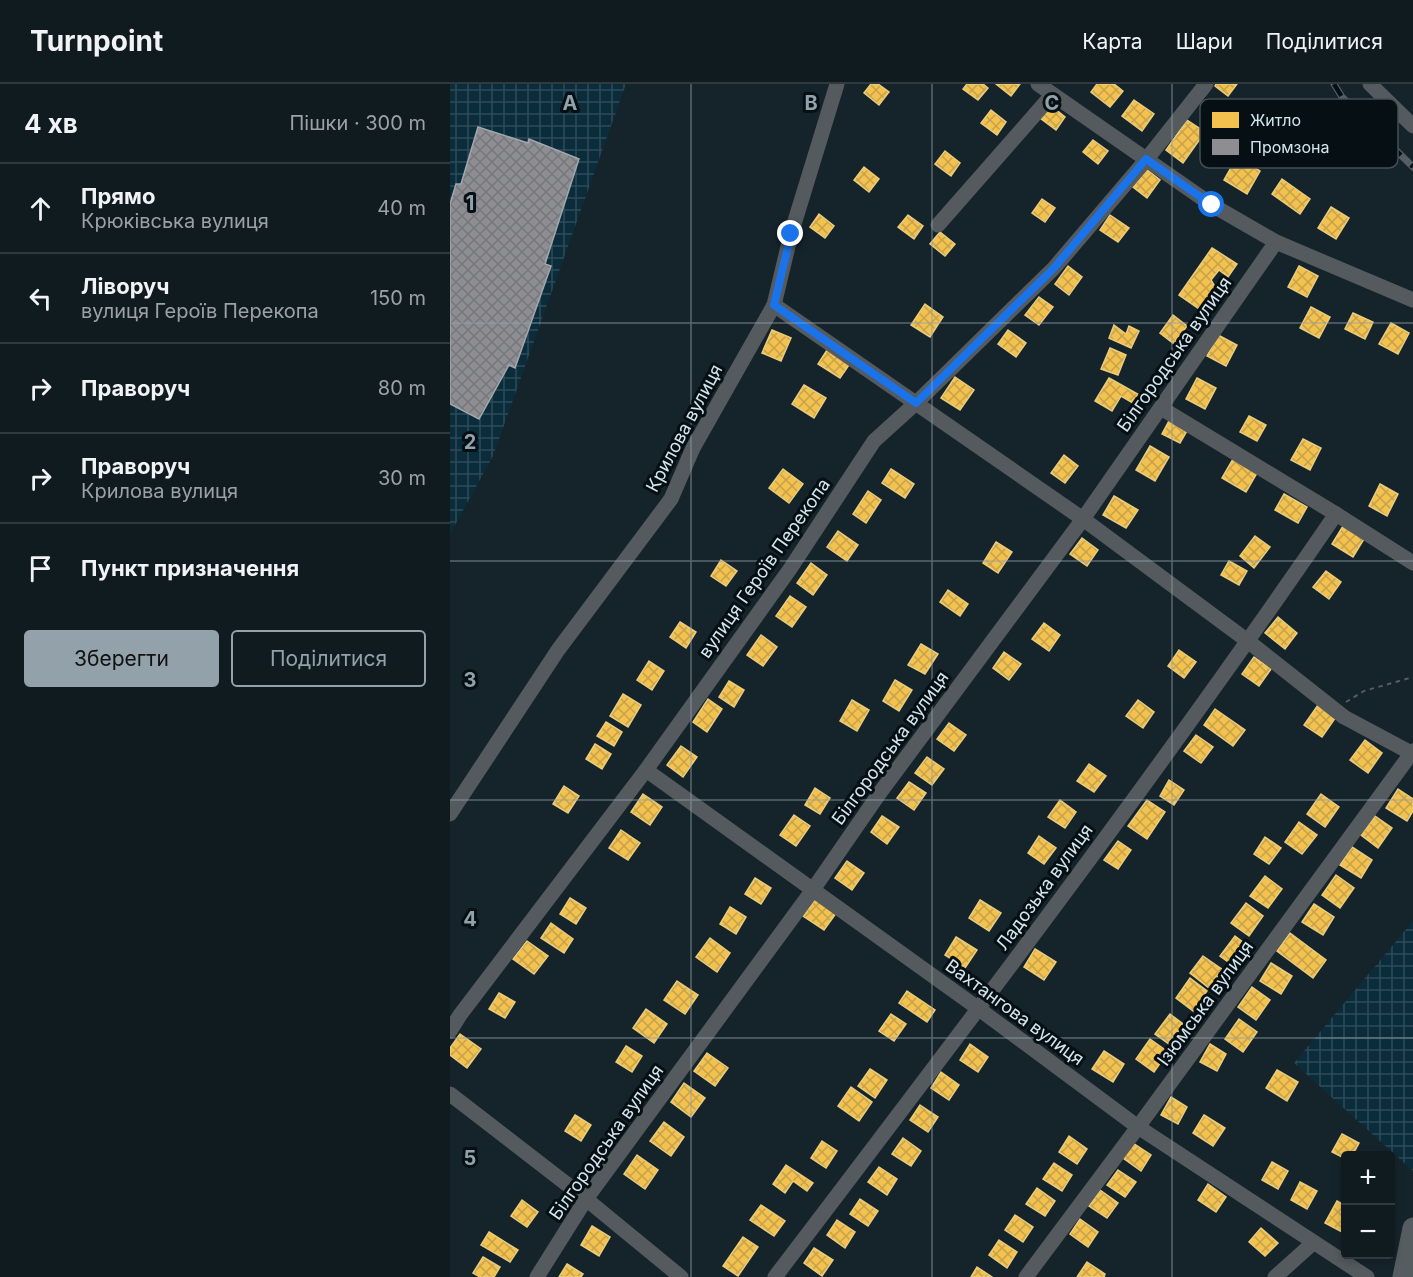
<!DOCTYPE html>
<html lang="uk">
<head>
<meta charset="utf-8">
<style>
  :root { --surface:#101b20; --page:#192429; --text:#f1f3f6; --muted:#9ca1a5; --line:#30393e; --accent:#92a1aa }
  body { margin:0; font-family:Inter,sans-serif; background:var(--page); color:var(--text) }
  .controls { position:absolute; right:18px; bottom:18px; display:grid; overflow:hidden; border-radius:6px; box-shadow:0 3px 9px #0003 }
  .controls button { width:54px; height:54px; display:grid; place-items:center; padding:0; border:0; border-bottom:2px solid var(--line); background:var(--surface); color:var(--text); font:30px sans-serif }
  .stop { position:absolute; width:18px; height:18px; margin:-14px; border:4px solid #1a73e8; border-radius:50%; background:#fff }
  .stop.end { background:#1a73e8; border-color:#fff; box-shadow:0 2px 6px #0008 }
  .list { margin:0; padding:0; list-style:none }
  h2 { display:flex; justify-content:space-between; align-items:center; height:78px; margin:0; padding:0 24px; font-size:26px }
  h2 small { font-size:20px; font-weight:400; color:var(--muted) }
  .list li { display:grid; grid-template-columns:39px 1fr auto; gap:18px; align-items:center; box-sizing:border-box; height:90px; padding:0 24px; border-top:2px solid var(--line) }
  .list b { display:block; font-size:22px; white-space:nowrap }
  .list p { margin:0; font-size:20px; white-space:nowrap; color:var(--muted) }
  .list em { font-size:20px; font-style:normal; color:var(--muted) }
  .actions { display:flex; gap:12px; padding:18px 24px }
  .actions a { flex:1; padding:14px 0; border:2px solid var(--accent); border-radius:6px; text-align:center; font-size:21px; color:var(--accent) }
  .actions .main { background:var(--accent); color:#111 }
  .icon { flex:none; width:33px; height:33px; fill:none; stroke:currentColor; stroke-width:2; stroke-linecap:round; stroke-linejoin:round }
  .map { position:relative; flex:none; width:963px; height:1193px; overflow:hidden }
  header { display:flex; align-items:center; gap:36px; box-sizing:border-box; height:84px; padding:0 30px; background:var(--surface); border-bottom:2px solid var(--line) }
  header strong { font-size:28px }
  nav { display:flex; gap:33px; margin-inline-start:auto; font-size:21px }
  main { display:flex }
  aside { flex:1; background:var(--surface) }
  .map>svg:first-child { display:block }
</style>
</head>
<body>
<header>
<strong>Turnpoint</strong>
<nav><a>Карта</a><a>Шари</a><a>Поділитися</a></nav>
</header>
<main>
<aside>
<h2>4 хв<small>Пішки · 300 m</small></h2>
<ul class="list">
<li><svg class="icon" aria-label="ahead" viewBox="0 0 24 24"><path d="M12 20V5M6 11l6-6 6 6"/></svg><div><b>Прямо</b><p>Крюківська вулиця</p></div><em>40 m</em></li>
<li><svg class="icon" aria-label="left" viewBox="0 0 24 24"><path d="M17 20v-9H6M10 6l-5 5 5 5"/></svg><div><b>Ліворуч</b><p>вулиця Героїв Перекопа</p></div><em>150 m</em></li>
<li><svg class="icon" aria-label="right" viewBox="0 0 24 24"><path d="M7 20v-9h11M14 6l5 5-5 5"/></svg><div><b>Праворуч</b></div><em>80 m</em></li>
<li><svg class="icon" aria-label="right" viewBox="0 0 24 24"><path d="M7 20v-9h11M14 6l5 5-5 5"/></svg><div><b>Праворуч</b><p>Крилова вулиця</p></div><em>30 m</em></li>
<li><svg class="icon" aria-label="arrive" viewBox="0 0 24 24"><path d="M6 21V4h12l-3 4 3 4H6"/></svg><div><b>Пункт призначення</b></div></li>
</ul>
<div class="actions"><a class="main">Зберегти</a><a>Поділитися</a></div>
</aside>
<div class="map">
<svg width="963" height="1193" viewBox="0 0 963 1193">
  <defs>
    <pattern id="industrial-grid" width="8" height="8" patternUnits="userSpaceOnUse" patternTransform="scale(1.5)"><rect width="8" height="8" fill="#0a2c3b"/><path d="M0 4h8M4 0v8" fill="none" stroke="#2d4a58"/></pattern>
    <pattern id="homes-cross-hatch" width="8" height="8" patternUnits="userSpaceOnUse" patternTransform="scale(1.5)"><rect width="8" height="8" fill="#f2c14e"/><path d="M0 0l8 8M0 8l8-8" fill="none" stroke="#c6a24c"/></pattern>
    <pattern id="industry-cross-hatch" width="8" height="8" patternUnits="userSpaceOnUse" patternTransform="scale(1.5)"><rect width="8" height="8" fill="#8d8d92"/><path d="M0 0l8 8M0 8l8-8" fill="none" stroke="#76777c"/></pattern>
  </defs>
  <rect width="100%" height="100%" fill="#15242b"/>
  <g fill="url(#industrial-grid)">
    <path d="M0,0H176L43,372L0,450Z"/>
    <path d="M963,837V1087L844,979Z"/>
  </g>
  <g fill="url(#homes-cross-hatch)" stroke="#e9cc7e" stroke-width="1.5">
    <path d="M421,0H428L439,8L429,21L414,9Z"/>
    <path d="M517,0H533L538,4L528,16L513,5Z"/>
    <path d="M546,0H570L561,12Z"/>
    <path d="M647,0H664L673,7L660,23L641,8Z"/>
    <path d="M766,0H787L778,12L765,2Z"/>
    <path d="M684,16L704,30L692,47L672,32Z"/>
    <path d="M600,21L615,33L606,46L590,34Z"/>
    <path d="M541,26L556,38L547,51L531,39Z"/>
    <path d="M737,36L755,48L733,79L716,66Z"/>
    <path d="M643,56L658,67L648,80L633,68Z"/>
    <path d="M495,67L510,79L501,92L485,80Z"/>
    <path d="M787,73L810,87L797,110L774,96Z"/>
    <path d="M414,83L429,95L419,108L404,96Z"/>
    <path d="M696,85L710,96L697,114L683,103Z"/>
    <path d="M832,95L860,115L850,130L822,110Z"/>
    <path d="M592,115L605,124L595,138L582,129Z"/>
    <path d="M881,123L899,134L886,155L868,144Z"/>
    <path d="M369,130L384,142L375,154L360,143Z"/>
    <path d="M458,131L473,142L464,155L448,143Z"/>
    <path d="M660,131L679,144L668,158L650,146Z"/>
    <path d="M490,148L505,160L495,172L480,160Z"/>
    <path d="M762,164L787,180L778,193L769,186L761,196L767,206L752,227L729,211Z"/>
    <path d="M618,182L632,193L619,211L605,200Z"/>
    <path d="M849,182L868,192L857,213L838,203Z"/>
    <path d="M589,213L603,223L589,241L575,231Z"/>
    <path d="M475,220L493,233L480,253L461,241Z"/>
    <path d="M861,223L880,233L869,254L850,244Z"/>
    <path d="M903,229L923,238L915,255L895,245Z"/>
    <path d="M723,231L737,242L724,260L710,249Z"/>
    <path d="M941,239L959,249L948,270L929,260Z"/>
    <path d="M664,241L676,250L679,242L689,247L681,264L659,254Z"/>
    <path d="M322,246L341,254L331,277L312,269Z"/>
    <path d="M558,246L576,259L566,273L548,260Z"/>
    <path d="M768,251L787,261L776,282L757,272Z"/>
    <path d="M660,264L676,271L668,291L651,285Z"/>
    <path d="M377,266L399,281L390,294L368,280Z"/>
    <path d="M505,293L524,306L510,326L491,314Z"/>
    <path d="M659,294L693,313L688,322L671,312L662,327L645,317Z"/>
    <path d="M747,294L766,304L755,325L736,315Z"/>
    <path d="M354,301L376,314L364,334L342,320Z"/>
    <path d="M799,332L816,341L807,357L790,348Z"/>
    <path d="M720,335L738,345L730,359L712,350Z"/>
    <path d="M853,355L871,364L860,386L841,376Z"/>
    <path d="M700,362L719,373L705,397L686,386Z"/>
    <path d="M614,371L628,382L615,399L601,389Z"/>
    <path d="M783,375L807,389L796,408L772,394Z"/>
    <path d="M333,385L353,400L339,419L319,404Z"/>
    <path d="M441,385L464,400L455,414L432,399Z"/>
    <path d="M930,400L948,410L937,432L919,422Z"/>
    <path d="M418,407L431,416L416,439L403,430Z"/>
    <path d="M834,410L857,423L848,439L825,426Z"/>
    <path d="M664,412L688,426L676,444L653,431Z"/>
    <path d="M893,442L914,455L903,473L882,460Z"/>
    <path d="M388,447L408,461L397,477L377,463Z"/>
    <path d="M805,452L820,463L804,484L790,472Z"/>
    <path d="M632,454L648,466L637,482L620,470Z"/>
    <path d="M546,458L562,468L548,489L533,479Z"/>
    <path d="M271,476L287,487L276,502L261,492Z"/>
    <path d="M779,477L797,487L789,501L771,491Z"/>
    <path d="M361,479L377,491L363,511L347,499Z"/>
    <path d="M876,487L891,498L879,515L863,503Z"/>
    <path d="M498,506L518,520L510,532L490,518Z"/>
    <path d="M340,512L356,523L342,543L326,532Z"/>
    <path d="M828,533L847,549L835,565L815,549Z"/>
    <path d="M230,538L246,548L236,564L220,553Z"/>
    <path d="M594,539L610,551L599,567L582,555Z"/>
    <path d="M311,551L327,563L313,582L297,571Z"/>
    <path d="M471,560L488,570L475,590L458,581Z"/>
    <path d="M729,566L746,578L734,594L718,582Z"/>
    <path d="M554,568L571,580L559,596L543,584Z"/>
    <path d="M804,573L821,585L809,602L792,590Z"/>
    <path d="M199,577L214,587L202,606L187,596Z"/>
    <path d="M445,596L462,606L449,627L433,617Z"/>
    <path d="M279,597L294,606L284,623L269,613Z"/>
    <path d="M173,610L191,621L178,643L160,632Z"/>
    <path d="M258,615L272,625L257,648L243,638Z"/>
    <path d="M402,616L419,626L407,647L390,637Z"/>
    <path d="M688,616L704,628L693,644L676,632Z"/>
    <path d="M868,621L886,633L872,653L854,641Z"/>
    <path d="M765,625L795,646L783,662L754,641Z"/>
    <path d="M156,638L172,648L164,662L147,652Z"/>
    <path d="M499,639L516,651L504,667L487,655Z"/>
    <path d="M746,651L763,663L751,679L734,667Z"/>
    <path d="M915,656L932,669L918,689L900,676Z"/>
    <path d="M145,660L161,670L152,685L136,675Z"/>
    <path d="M231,662L247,673L233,693L217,681Z"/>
    <path d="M477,673L494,685L482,701L465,689Z"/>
    <path d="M639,680L656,692L644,708L627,697Z"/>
    <path d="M719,696L734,706L724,721L710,712Z"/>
    <path d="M459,698L476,709L464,726L447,714Z"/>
    <path d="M114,702L129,712L118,729L103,720Z"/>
    <path d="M365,704L380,714L370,730L355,721Z"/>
    <path d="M948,705L963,715V727L957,737L936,724Z"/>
    <path d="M193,710L212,723L200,741L181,728Z"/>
    <path d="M871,710L889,723L875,743L857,730Z"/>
    <path d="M610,716L626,728L615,744L598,733Z"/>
    <path d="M697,716L715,728L697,755L678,742Z"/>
    <path d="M344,731L360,742L346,762L330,751Z"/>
    <path d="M432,732L449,743L437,760L421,748Z"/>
    <path d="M925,732L942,744L928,764L911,751Z"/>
    <path d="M849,738L867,751L852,770L835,758Z"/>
    <path d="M171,746L190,759L178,776L159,764Z"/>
    <path d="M589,752L606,764L594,780L578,769Z"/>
    <path d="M815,753L831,764L819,780L804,770Z"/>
    <path d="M668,757L681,766L668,785L654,776Z"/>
    <path d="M902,763L922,776L911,794L890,781Z"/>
    <path d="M397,777L414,789L402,806L385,794Z"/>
    <path d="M886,791L904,804L890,824L872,811Z"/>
    <path d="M815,792L832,805L818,824L800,812Z"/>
    <path d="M305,794L321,804L311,820L295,810Z"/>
    <path d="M367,813L387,828L374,846L353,832Z"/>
    <path d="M120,814L136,824L126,840L110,830Z"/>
    <path d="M530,816L551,829L539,847L519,834Z"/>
    <path d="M796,819L813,832L799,852L781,839Z"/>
    <path d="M864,820L884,833L873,851L852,838Z"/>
    <path d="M280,823L296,833L286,850L270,840Z"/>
    <path d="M101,839L123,855L114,869L91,854Z"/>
    <path d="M840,849L876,876L863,894L827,867Z"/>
    <path d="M785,852L802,865L788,885L770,872Z"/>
    <path d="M506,853L527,866L515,884L495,871Z"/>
    <path d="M260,854L280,869L267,888L246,873Z"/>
    <path d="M77,857L98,872L84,890L63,875Z"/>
    <path d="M585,865L606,878L594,896L574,883Z"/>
    <path d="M753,872L773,886L759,904L740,889Z"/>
    <path d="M821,879L842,892L831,910L810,897Z"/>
    <path d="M740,894L757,907L743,927L726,914Z"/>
    <path d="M227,897L248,911L235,930L214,916Z"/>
    <path d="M802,903L820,916L806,936L788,923Z"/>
    <path d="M457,907L485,926L477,938L449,919Z"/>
    <path d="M49,909L65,918L55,934L39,925Z"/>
    <path d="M196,925L217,940L204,959L183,944Z"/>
    <path d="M441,930L456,940L444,957L429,947Z"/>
    <path d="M720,930L737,943L723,963L705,950Z"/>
    <path d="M789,935L807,948L793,968L775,955Z"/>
    <path d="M10,950L31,965L17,984L0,971V964Z"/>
    <path d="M700,955L718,968L704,988L686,975Z"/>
    <path d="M520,960L538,973L528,988L510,976Z"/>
    <path d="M760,960L776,970L767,987L750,978Z"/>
    <path d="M176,962L192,972L182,988L166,978Z"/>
    <path d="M654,967L674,980L663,998L642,985Z"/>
    <path d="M257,969L278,984L265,1002L244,987Z"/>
    <path d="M420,985L437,996L425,1014L408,1002Z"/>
    <path d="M827,986L848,998L837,1017L816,1004Z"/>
    <path d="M491,988L509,1001L499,1016L481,1004Z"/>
    <path d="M234,999L255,1014L241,1033L221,1018Z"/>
    <path d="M401,1003L422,1018L409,1037L388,1022Z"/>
    <path d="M721,1013L737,1023L728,1040L711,1031Z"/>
    <path d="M470,1021L488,1033L478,1048L460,1036Z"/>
    <path d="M125,1031L141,1041L131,1057L115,1047Z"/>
    <path d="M754,1031L775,1044L763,1062L743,1049Z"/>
    <path d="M214,1038L234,1053L221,1072L200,1057Z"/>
    <path d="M892,1050L909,1059L902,1072H896V1075L882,1068Z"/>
    <path d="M619,1052L637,1065L627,1080L609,1068Z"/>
    <path d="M453,1054L471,1067L461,1082L442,1070Z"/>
    <path d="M372,1057L387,1067L376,1084L361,1074Z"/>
    <path d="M683,1059L701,1071L691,1087L673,1074Z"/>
    <path d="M187,1071L208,1086L195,1105L174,1090Z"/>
    <path d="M822,1078L838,1087L828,1105L812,1096Z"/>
    <path d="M604,1079L622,1091L612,1107L593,1095Z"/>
    <path d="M336,1081L363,1099L357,1107L343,1097L335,1109L323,1100Z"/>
    <path d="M429,1083L447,1095L437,1111L418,1098Z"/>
    <path d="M668,1086L686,1098L675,1113L657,1101Z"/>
    <path d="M850,1098L867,1107L857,1125L841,1116Z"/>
    <path d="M758,1100L776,1113L766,1128L748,1116Z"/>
    <path d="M587,1104L605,1117L595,1132L576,1120Z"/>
    <path d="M650,1106L668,1119L657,1134L639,1122Z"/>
    <path d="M410,1115L428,1127L418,1142L400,1130Z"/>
    <path d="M72,1116L88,1128L77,1143L61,1132Z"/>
    <path d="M887,1117L896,1122L894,1149L875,1139Z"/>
    <path d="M311,1121L335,1137L324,1152L300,1136Z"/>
    <path d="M565,1131L583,1143L573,1158L555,1146Z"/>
    <path d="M630,1135L648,1148L638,1163L620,1150Z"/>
    <path d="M387,1136L405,1148L395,1164L377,1151Z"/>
    <path d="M142,1142L160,1153L149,1172L131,1161Z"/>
    <path d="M811,1144L828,1159L815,1172L799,1158Z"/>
    <path d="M39,1148L68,1166L60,1178L31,1161Z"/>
    <path d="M293,1153L308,1163L288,1192L273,1182Z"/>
    <path d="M549,1156L567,1168L557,1184L539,1171Z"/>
    <path d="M364,1164L383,1176L372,1192L354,1179Z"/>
    <path d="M33,1173L50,1183L44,1193H30L23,1189Z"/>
    <path d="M637,1178L655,1190L654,1193H627Z"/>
    <path d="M117,1180L133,1190L131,1193H109Z"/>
    <path d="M527,1183L542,1193H521Z"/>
  </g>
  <path fill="url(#industry-cross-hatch)" stroke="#a3a7ae" stroke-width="1.5" d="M28,43L78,59L79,55L129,75L95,180L101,182L65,284L59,281L29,335L0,320V120L6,100H11Z"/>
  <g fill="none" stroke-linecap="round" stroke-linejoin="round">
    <path stroke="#555c61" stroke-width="2" stroke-dasharray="4.5 4.5" stroke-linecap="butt" d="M896,618L914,607L963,593"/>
    <g stroke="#555a5e" stroke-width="15">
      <path d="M588,0L762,121L826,158L963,216"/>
      <path d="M920,0L963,42"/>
      <path d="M488,141L602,11"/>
      <path d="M324,221L633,435L799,558L894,633L961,669"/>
      <path d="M711,324L886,430L963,479"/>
      <path d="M196,686L529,925L688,1043L917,1193"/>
      <path d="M0,730L108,566L221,415L243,364L324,221L341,150L387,0"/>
      <path d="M0,947L10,931L196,686L340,485L424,357L466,319L604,184L696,76L756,0"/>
      <path d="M0,1010L136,1115L231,1193"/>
      <path d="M87,1193L136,1115L362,807L429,710L633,435L826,158"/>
      <path d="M325,1193C516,942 708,690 886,430"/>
      <path d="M576,1193L688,1043L963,667"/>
      <path d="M825,1193L863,1159"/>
    </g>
    <path stroke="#555d61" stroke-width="21" d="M953,1193L963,1144"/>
    <g stroke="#555e62" stroke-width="7">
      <path id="rail" d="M884,0L892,13L963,83"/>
    </g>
    <use href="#rail" stroke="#050f14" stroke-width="4.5" stroke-dasharray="14" stroke-linecap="butt"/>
  </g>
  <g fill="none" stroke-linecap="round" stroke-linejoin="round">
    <path stroke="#1a73e8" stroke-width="8" d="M341,150L324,221L466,319L604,184L696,75L762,121"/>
  </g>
  <path fill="none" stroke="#92a1aa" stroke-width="1.5" stroke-opacity="0.55" d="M241,0V1193M482,0V1193M722,0V1193M0,239H963M0,477H963M0,716H963M0,954H963"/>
  <g text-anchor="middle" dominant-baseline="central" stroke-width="6" stroke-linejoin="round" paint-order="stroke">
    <g font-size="18" fill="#d5e5ee" stroke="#050f14">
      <text transform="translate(724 270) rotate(-55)">Білгородська вулиця</text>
      <text transform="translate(234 344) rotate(-62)">Крилова вулиця</text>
      <text transform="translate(314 484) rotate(-55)">вулиця Героїв Перекопа</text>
      <text transform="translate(440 664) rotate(-54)">Білгородська вулиця</text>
      <text transform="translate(594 803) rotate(-54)">Ладозька вулиця</text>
      <text transform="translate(755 919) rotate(-54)">Ізюмська вулиця</text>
      <text transform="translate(565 928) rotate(36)">Вахтангова вулиця</text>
      <text transform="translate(156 1058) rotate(-55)">Білгородська вулиця</text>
    </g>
  </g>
  <rect x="750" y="15" width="198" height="69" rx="9" fill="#050f14" stroke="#434f55" stroke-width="1.5"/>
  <rect x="762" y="28" width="27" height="16" fill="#f2c14e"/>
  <rect x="762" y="55" width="27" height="16" fill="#8d8d92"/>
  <g font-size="16" fill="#d5e5ee">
    <text x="800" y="42">Житло</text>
    <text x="800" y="69">Промзона</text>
  </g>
  <g font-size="20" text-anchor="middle" font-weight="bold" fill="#92a1aa" stroke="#050f14" stroke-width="6" stroke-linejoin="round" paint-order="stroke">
    <text x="120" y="26">A</text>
    <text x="361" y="26">B</text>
    <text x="602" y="26">C</text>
    <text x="20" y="126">1</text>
    <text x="20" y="365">2</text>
    <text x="20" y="603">3</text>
    <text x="20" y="842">4</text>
    <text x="20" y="1081">5</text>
  </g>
</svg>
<div class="controls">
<button>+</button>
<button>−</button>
</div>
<div class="stop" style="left:762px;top:121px"></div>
<div class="stop end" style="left:341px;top:150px"></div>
</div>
</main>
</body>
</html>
